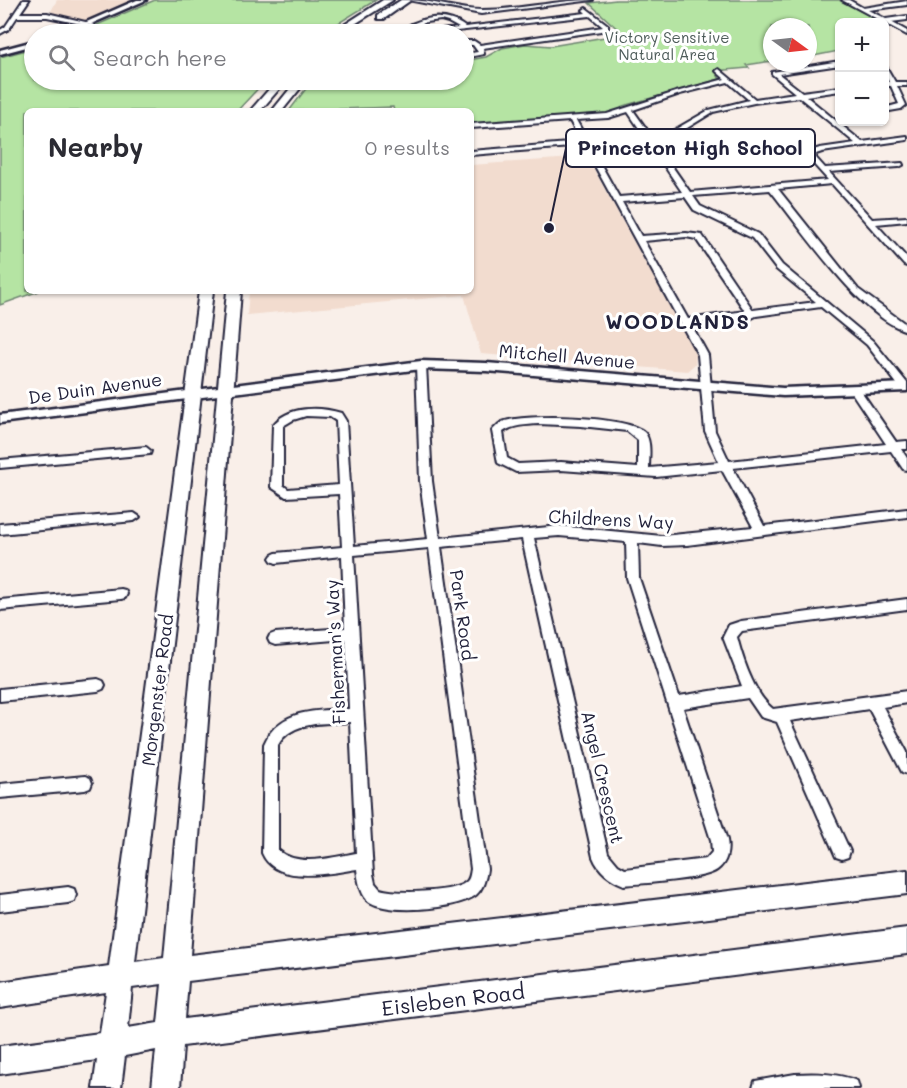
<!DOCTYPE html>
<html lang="en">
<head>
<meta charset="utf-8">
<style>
  :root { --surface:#fff; --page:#f7f7f7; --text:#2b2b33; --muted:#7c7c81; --line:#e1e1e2 }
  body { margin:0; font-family:Mali,sans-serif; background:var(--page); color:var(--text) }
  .controls { position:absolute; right:18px; top:18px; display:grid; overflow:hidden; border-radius:9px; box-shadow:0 2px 4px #0004 }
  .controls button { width:54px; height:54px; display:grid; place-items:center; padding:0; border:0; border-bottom:2px solid var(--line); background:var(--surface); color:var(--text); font:30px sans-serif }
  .compass { position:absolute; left:763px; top:18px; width:54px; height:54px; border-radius:50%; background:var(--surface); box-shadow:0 2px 4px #0004; rotate:105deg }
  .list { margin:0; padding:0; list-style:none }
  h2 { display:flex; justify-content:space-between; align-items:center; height:78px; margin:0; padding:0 24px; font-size:26px }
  h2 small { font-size:20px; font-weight:400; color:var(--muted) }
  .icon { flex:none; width:33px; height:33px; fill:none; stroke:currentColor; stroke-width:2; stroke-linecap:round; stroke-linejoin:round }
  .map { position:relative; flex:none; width:907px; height:1088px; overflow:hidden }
  .search { position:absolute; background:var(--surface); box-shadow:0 2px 4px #0004; left:24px; top:24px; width:450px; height:66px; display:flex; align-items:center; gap:15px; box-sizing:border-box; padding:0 21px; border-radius:33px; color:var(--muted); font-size:22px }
  .panel { position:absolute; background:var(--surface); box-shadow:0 2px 4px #0004; left:24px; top:108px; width:450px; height:186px; border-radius:9px }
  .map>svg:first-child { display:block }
</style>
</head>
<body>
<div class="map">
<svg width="907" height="1088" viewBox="0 0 907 1088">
  <rect width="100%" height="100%" fill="#f9efe9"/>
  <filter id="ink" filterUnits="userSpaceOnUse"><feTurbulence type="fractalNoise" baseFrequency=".0167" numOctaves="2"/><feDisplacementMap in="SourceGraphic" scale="12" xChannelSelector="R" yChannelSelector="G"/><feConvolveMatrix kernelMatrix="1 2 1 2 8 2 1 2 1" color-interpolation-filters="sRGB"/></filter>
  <g filter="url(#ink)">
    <g fill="#f2dccf">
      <path d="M57,0H136L90,22L50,13Z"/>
      <path d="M587,157L696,355L695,364L687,371L481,354L464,295L247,315L249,291H471V165Z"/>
    </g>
    <g fill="#b5e4a3" stroke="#6c836f" stroke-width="1.5">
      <path d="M155,0H376L321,34H76Z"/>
      <path d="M616,0H839L883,22H840L839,51L808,57V27H772V61L746,65L749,68L715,71L720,79L623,106L621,109L606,115L471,124V111H394L393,107L289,111L311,82C333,83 363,90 383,80H464V61L486,57L502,48L525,44L551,46L623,34L589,3Z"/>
      <path d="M34,48V80H266L237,111H27V291H39L0,305V57Z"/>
    </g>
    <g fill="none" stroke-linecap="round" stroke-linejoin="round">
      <g stroke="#22223b" stroke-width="4">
        <g id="minor">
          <path d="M23,0H29L20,13H47L94,24L91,26L47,17H17L9,29L0,34V30L5,27Z"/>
          <path d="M408,0C433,0 457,10 482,10C518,10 556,0 593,0L481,14Z"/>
          <path d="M842,0H849L863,8L907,1V5L868,10L886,19L907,16V20L891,22L907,31V35Z"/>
          <path d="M586,8L608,25V30L483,48L484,54L464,58V54L478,52L473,45H464V41H474L480,45L603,27L590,16L430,34H398C415,17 445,11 465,27L586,13L583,10ZM441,20L448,22L459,28L419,32L409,31L426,22Z"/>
          <path d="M840,61V65L779,74L802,92L840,87V91L806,96L862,142L907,136V140L822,152L816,154V158L825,168L902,163L903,165L899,167L829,172L872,219L907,217V221L876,224L907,258V266L904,265L832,184L778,189L858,289L907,325V331C861,318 801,228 770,190L693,196L700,206L758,234L782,265L873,341L907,383V390L901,389L867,345L821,307L756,316L752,318L748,317L691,324L708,355L715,431L729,461L886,444L850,390L855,387L859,388L896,442L907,441V449H901L907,458V470L903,469L891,451L733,468L764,526L907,509V517L687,545L662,546L638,543L639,578L679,696L742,686L723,637L729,625L741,621L907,599V609L742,631L737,637C743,660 754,694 773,709L907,691V703L883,707L907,752V774L902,772L869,709L790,721L850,851L848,857L842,859L836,857L777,722L761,717L748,698L683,708L727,840C729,851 727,863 717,870C703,880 644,883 624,885C610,879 599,872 593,857L522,539L441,547L487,869C486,878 483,889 476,895C458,909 385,916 367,900C360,892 358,879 357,869C330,873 276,886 262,853L264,744C280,708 316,711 349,709L346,639L275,645L270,643L268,639L270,635L275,633L345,628L342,556L276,563L272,561L270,558L272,555L276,553L342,547L339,494L286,497L271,487L273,425C288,406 319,406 341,413L346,421L354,546L428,539L420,481L416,365L421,362L426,365L432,481L440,538L559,526L662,536L753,527L722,470L656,477L561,470L516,472L498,463L492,431C495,428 498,424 502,422C524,413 628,416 644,432C652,440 649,458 649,468L719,462L705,431L698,355L584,146L471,155V151L581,142L570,121L471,128V124L607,114L676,92L725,79L716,71L719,69L755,99L795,93L772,74V72ZM728,82L749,100L709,110L655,141L633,110L680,94ZM799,97L855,143L820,148L810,151L808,158L828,180L690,192L658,146L713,112L754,103ZM628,112L682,192L619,197L576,120L608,118ZM685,197L694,210L752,238L776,269L816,302L753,310L702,235L686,233L641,236L622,202ZM686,237L696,239L745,311L688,319L644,241ZM306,416L330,417L336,421L339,485L288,489L283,485V426L293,420ZM539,424L581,426L627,431L638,440V468L561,462L518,464L507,458L503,432C513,425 526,425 539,424ZM559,536L626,542L627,578L711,840L712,852L706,859L625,869L618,865L608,853L534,538ZM429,548L471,869C470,874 470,879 466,882C454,893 395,894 380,889L375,883L373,874L354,555ZM350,722L356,853C333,857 297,868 278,850V745C292,720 325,724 350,722Z"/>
          <path d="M884,63L895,82H907V86H897L906,105L901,109L884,112V108L899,104L891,86H884V82H889L884,73Z"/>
          <path d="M146,447L151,451L150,454L0,468V460Z"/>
          <path d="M134,513L140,517L134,521L0,534V524Z"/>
          <path d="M121,589L125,590L127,594L125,598L121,599L0,610V600Z"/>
          <path d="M98,679L103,681L105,685L103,689L98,691L0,701V689Z"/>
          <path d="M85,776L90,778L92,783L90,788L85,790L0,798V784Z"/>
          <path d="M68,887L74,889L76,895L74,901L68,903L0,911V895Z"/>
          <path d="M795,1074C816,1073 837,1073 857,1081L859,1088H753L755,1081Z"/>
        </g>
      </g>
      <g stroke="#22223b" stroke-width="5">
        <g id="tertiary">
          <path d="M137,0H146L68,34H59Z"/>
          <path d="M34,41V45L0,54V50Z"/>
          <path d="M421,361L486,363L783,388L907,383V391L783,396L486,371L421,369L0,423V415Z"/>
        </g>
      </g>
      <g stroke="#22223b" stroke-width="4">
        <g id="secondary">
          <path d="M383,0H393L339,34H330Z"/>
          <path d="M401,0H411L384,19H378V15Z"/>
          <path d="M277,80H287L260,111H250Z"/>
          <path d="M297,80H307L282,111H272Z"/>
          <path d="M199,291H213L135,962L164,958L227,291H241L190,955L907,870V894L188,981L185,1019L907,928V954L183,1046L180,1088H152L156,1050L125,1056L121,1088H93L97,1060L0,1074V1046L100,1033L106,992L0,1008V982L109,966ZM162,984L158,1023L128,1028L132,988Z"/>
        </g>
      </g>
      <use href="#minor" fill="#fff" fill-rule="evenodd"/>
      <use href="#tertiary" fill="#fff" fill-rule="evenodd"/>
      <use href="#secondary" fill="#fff" fill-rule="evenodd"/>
    </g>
  </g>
  <g text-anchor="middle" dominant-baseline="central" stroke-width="6" stroke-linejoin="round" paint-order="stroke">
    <g font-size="15" fill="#4e5c5a" stroke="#fff">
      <text x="667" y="37">Victory Sensitive<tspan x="667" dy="17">Natural Area</tspan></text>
    </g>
    <g font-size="18" fill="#22223b" stroke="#fff">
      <text transform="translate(567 356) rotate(5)">Mitchell Avenue</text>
      <text transform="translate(95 388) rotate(-8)">De Duin Avenue</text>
      <text transform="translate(611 519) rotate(3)">Childrens Way</text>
      <text transform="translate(463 615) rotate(82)">Park Road</text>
      <text transform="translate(335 652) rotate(-93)">Fisherman's Way</text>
      <text transform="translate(157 690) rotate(-83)">Morgenster Road</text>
      <text transform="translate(603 777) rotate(77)">Angel Crescent</text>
    </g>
    <g font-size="20" font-weight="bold" letter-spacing="1.5" fill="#22223b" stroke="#fff">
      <text x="678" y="321">WOODLANDS</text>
    </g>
    <g font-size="21" fill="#22223b" stroke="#fff">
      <text transform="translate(453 999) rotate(-7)">Eisleben Road</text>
    </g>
  </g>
  <path fill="none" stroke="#22223b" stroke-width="2" d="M549 228L566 148"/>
  <circle fill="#22223b" stroke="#fff" stroke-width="2" cx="549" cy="228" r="6"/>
  <rect fill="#fff" stroke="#22223b" stroke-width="2" x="566" y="129" width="249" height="38" rx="6"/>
  <g font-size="20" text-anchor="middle" font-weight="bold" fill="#22223b">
    <text x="690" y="155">Princeton High School</text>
  </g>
</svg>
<div class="controls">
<button>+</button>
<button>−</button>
</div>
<svg class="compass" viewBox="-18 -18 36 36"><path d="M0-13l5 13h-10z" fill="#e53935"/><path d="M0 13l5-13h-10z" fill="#7c7c81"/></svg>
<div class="search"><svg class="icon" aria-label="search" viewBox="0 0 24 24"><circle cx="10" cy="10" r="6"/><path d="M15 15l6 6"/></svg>Search here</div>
<section class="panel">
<h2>Nearby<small>0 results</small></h2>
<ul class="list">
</ul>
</section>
</div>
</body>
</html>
